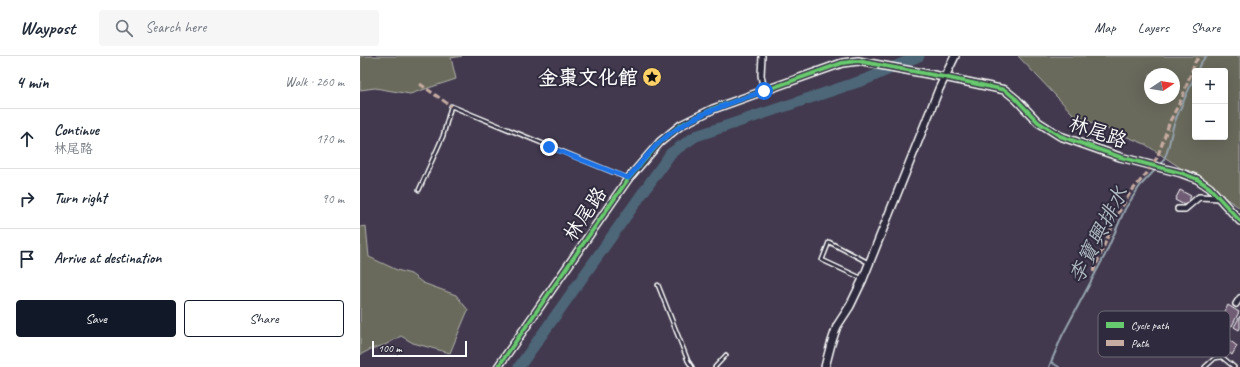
<!DOCTYPE html>
<html lang="en">
<head>
<meta charset="utf-8">
<style>
  :root { --surface:#fff; --page:#f6f6f7; --text:#1f2937; --muted:#747a83; --line:#e0e1e3; --accent:#111827 }
  body { margin:0; font-family:Caveat,"LXGW WenKai TC",sans-serif; background:var(--page); color:var(--text) }
  .controls { position:absolute; right:12px; top:12px; display:grid; overflow:hidden; border-radius:4px; box-shadow:0 4px 16px #0002 }
  .controls button { width:36px; height:36px; display:grid; place-items:center; padding:0; border:0; border-bottom:1px solid var(--line); background:var(--surface); color:var(--text); font:20px sans-serif }
  .compass { position:absolute; left:784px; top:12px; width:36px; height:36px; border-radius:50%; background:var(--surface); box-shadow:0 4px 16px #0002; rotate:78deg }
  .scale { position:absolute; left:12px; bottom:10px; width:95px; box-sizing:border-box; padding-left:4px; border:2px solid #fff; border-top:0; font-size:11px; line-height:14px; white-space:nowrap; color:#fff; -webkit-text-stroke:3px #2f2a3d; paint-order:stroke }
  .stop { position:absolute; width:12px; height:12px; margin:-9px; border:3px solid #1a73e8; border-radius:50%; background:#fff }
  .stop.end { background:#1a73e8; border-color:#fff; box-shadow:0 1px 4px #0008 }
  .list { margin:0; padding:0; list-style:none }
  h2 { display:flex; justify-content:space-between; align-items:center; height:52px; margin:0; padding:0 16px; font-size:17px }
  h2 small { font-size:13px; font-weight:400; color:var(--muted) }
  .list li { display:grid; grid-template-columns:26px 1fr auto; gap:12px; align-items:center; box-sizing:border-box; height:60px; padding:0 16px; border-top:1px solid var(--line) }
  .list b { display:block; font-size:15px; white-space:nowrap }
  .list p { margin:0; font-size:13px; white-space:nowrap; color:var(--muted) }
  .list em { font-size:13px; font-style:normal; color:var(--muted) }
  .actions { display:flex; gap:8px; padding:12px 16px }
  .actions a { flex:1; padding:9px 0; border:1px solid var(--accent); border-radius:4px; text-align:center; font-size:14px; color:var(--accent) }
  .actions .main { background:var(--accent); color:#fff }
  .icon { flex:none; width:22px; height:22px; fill:none; stroke:currentColor; stroke-width:2; stroke-linecap:round; stroke-linejoin:round }
  .map { position:relative; flex:none; width:880px; height:311px; overflow:hidden }
  header { display:flex; align-items:center; gap:24px; box-sizing:border-box; height:56px; padding:0 20px; background:var(--surface); border-bottom:1px solid var(--line) }
  header strong { font-size:19px }
  nav { display:flex; gap:22px; margin-inline-start:auto; font-size:14px }
  .search { width:280px; height:36px; background:var(--page); display:flex; align-items:center; gap:10px; box-sizing:border-box; padding:0 14px; border-radius:4px; color:var(--muted); font-size:15px }
  main { display:flex }
  aside { flex:1; background:var(--surface) }
  .map>svg:first-child { display:block }
</style>
</head>
<body>
<header>
<strong>Waypost</strong>
<div class="search"><svg class="icon" aria-label="search" viewBox="0 0 24 24"><circle cx="10" cy="10" r="6"/><path d="M15 15l6 6"/></svg>Search here</div>
<nav><a>Map</a><a>Layers</a><a>Share</a></nav>
</header>
<main>
<aside>
<h2>4 min<small>Walk · 260 m</small></h2>
<ul class="list">
<li><svg class="icon" aria-label="ahead" viewBox="0 0 24 24"><path d="M12 20V5M6 11l6-6 6 6"/></svg><div><b>Continue</b><p>林尾路</p></div><em>170 m</em></li>
<li><svg class="icon" aria-label="right" viewBox="0 0 24 24"><path d="M7 20v-9h11M14 6l5 5-5 5"/></svg><div><b>Turn right</b></div><em>90 m</em></li>
<li><svg class="icon" aria-label="arrive" viewBox="0 0 24 24"><path d="M6 21V4h12l-3 4 3 4H6"/></svg><div><b>Arrive at destination</b></div></li>
</ul>
<div class="actions"><a class="main">Save</a><a>Share</a></div>
</aside>
<div class="map">
<svg width="880" height="311" viewBox="0 0 880 311">
  <rect width="100%" height="100%" fill="#42394e"/>
  <filter id="ink" filterUnits="userSpaceOnUse"><feTurbulence type="fractalNoise" baseFrequency=".025" numOctaves="2"/><feDisplacementMap in="SourceGraphic" scale="8" xChannelSelector="R" yChannelSelector="G"/><feConvolveMatrix kernelMatrix="1 2 1 2 8 2 1 2 1" color-interpolation-filters="sRGB"/></filter>
  <g filter="url(#ink)">
    <g fill="#696a5b" stroke="#b4b4ad" fill-rule="evenodd">
      <path d="M0,0H102L91,2L96,23L50,38L15,32L0,34Z"/>
      <path d="M658,0H880V152L785,88L715,60ZM835,15H865V81H835ZM790,18H814V42H790Z"/>
      <path d="M6,170L9,201L37,214L51,218L63,227L96,239L108,254L90,297L53,287L41,280L25,289L11,293L0,299V171Z"/>
    </g>
    <g fill="none" stroke-linecap="round" stroke-linejoin="round">
      <g stroke="#95a3ae" stroke-width="2">
        <path d="M837,15L840,8L846,0"/>
        <path d="M800,109C810,97 809,82 814,68C820,52 828,36 835,19"/>
        <path d="M691,306L699,311"/>
        <path d="M689,311L702,280L745,199L765,153L780,130L797,112"/>
      </g>
      <path stroke="#4e6678" stroke-width="11" d="M159,311L311,97L336,80L507,23L559,0"/>
    </g>
    <g fill="#6f5c75" stroke="#fff">
      <path d="M820,134L831,140L826,150L815,144Z"/>
      <path d="M868,249L879,256L872,270L860,265Z"/>
      <path d="M880,260V272L879,274L874,271Z"/>
      <path d="M859,276L877,290L872,299L856,286Z"/>
    </g>
    <g fill="none" stroke-linecap="round" stroke-linejoin="round">
      <g stroke="#fff" stroke-width="5.5">
        <g id="lane">
          <path d="M59,134L83,80L91,50L267,122"/>
          <path d="M503,223L462,204L469,186L509,207"/>
          <path d="M298,229L328,305L332,311"/>
          <path d="M355,311L366,299"/>
          <path d="M845,311L855,302L862,301L874,311"/>
        </g>
      </g>
      <g stroke="#fff" stroke-width="8">
        <g id="street">
          <path d="M402,0L401,19L404,35"/>
          <path d="M818,153H825L839,141L860,142"/>
          <path d="M876,248L880,242"/>
        </g>
      </g>
      <g stroke="#fff" stroke-width="10">
        <g id="secondary">
          <path d="M138,311L268,123L300,86L321,69L353,53L482,7L498,5L584,21L645,34L656,43L678,66L700,80L760,101L821,117L837,123L850,132L880,165"/>
          <path d="M465,311L471,288L477,270L490,250L503,223L579,33L595,0"/>
        </g>
      </g>
      <use href="#lane" stroke="#2f2a3d" stroke-width="2.5"/>
      <use href="#street" stroke="#2f2a3d" stroke-width="5"/>
      <use href="#secondary" stroke="#2f2a3d" stroke-width="7"/>
      <g stroke="#c7aca2" stroke-width="3" stroke-dasharray="6 3" stroke-linecap="butt">
        <path d="M60,28L91,50"/>
        <path d="M733,216L756,161L770,137L787,117L791,109L797,102L810,65L822,42L835,6L840,0"/>
      </g>
      <g stroke="#2f2a3d" stroke-width="6">
        <path id="cycleway" d="M138,311L268,123L300,86L321,69L353,53L482,7L498,5L584,21L645,34L656,43L678,66L700,80L760,101L821,117L837,123L850,132L880,165"/>
      </g>
      <use href="#cycleway" stroke="#67ca6e" stroke-width="4"/>
    </g>
  </g>
  <g fill="none" stroke-linecap="round" stroke-linejoin="round" filter="url(#ink)">
    <path stroke="#1a73e8" stroke-width="5" d="M189,91L268,122C278,111 288,97 300,86C330,59 367,48 404,35"/>
  </g>
  <defs>
    <g id="sight-disc" transform="scale(1)"><circle r="9.5" fill="#ffd166" stroke="#2f2a3d"/><path d="M0-6L1.8-2.2L6-1.7L2.9 1.2L3.7 5.4L0 3.3L-3.7 5.4L-2.9 1.2L-6-1.7L-1.8-2.2Z" fill="#111"/></g>
  </defs>
  <g fill-rule="evenodd">
    <use href="#sight-disc" x="292" y="21"/>
  </g>
  <g text-anchor="middle" dominant-baseline="central" stroke-width="4" stroke-linejoin="round" paint-order="stroke">
    <g font-size="20" font-weight="bold" fill="#fff" stroke="#2f2a3d" text-anchor="end">
      <text x="278" y="21">金棗文化館</text>
    </g>
    <g font-size="20" fill="#fff" stroke="#2f2a3d">
      <text transform="translate(738 76) rotate(19)">林尾路</text>
      <text transform="translate(225 158) rotate(-56)">林尾路</text>
    </g>
    <g font-size="21" font-style="italic" fill="#afbac2" stroke="#2f2a3d">
      <text transform="translate(738 179) rotate(-63)">李寶興排水</text>
    </g>
  </g>
  <rect x="738" y="255" width="132" height="46" rx="6" fill="#2f2a3d" stroke="#6d6a77" stroke-width="1"/>
  <rect x="746" y="266" width="18" height="6" fill="#67ca6e"/>
  <rect x="746" y="284" width="18" height="6" fill="#c7aca2"/>
  <g font-size="11" fill="#fff">
    <text x="771" y="273">Cycle path</text>
    <text x="771" y="291">Path</text>
  </g>
</svg>
<div class="controls">
<button>+</button>
<button>−</button>
</div>
<svg class="compass" viewBox="-18 -18 36 36"><path d="M0-13l5 13h-10z" fill="#e53935"/><path d="M0 13l5-13h-10z" fill="#747a83"/></svg>
<div class="scale">100 m</div>
<div class="stop" style="left:404px;top:35px"></div>
<div class="stop end" style="left:189px;top:91px"></div>
</div>
</main>
</body>
</html>
